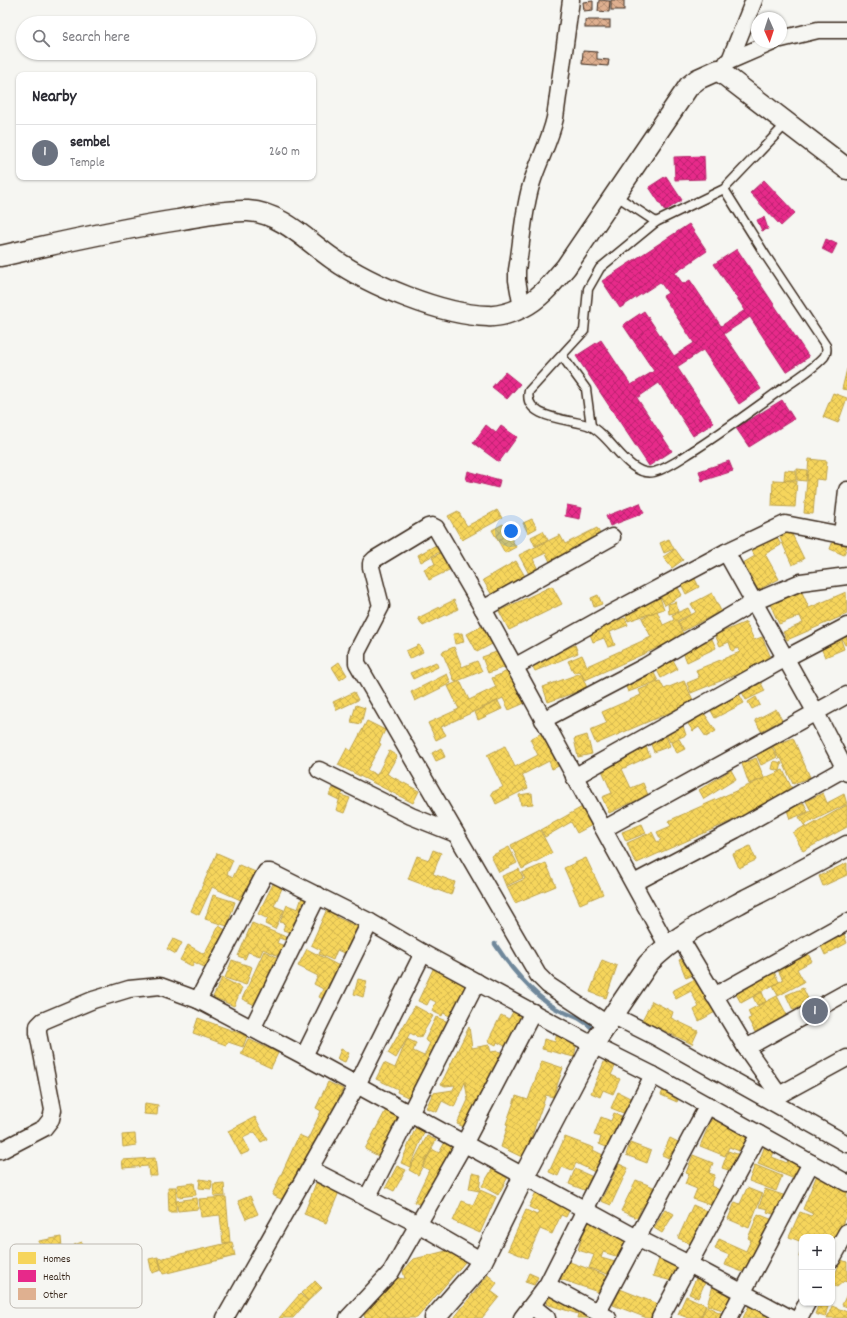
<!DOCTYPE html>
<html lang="en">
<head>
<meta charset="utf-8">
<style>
  :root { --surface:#fff; --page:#f7f7f7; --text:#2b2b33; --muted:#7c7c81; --line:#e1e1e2; --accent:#ea580c }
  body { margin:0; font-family:Dekko,sans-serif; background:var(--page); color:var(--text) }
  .controls { position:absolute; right:12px; bottom:12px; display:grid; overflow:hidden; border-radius:8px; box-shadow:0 1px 3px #0004 }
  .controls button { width:36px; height:36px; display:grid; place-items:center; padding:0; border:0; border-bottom:1px solid var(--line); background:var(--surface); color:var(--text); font:20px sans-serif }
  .compass { position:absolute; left:751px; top:12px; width:36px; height:36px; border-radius:50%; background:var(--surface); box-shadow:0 1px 3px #0004; rotate:177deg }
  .you { position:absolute; left:511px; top:531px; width:14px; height:14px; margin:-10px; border:3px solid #fff; border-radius:50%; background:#1a73e8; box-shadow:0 0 0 6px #1a73e833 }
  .badge { display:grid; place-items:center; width:26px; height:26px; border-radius:50%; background:var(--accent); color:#fff; font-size:13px; font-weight:700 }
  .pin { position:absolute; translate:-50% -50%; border:2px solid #fff; box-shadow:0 1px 4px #0006 }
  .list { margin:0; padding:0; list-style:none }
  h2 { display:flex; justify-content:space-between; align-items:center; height:52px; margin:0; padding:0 16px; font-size:17px }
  h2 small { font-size:13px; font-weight:400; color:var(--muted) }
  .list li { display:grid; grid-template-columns:26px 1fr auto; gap:12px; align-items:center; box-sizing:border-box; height:56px; padding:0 16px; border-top:1px solid var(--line) }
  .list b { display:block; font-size:15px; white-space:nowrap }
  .list p { margin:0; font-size:13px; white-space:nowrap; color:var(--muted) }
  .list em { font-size:13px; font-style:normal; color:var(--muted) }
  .icon { flex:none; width:22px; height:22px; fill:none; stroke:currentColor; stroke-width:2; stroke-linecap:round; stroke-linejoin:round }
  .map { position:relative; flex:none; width:847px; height:1318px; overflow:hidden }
  .search { position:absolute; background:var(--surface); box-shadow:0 1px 3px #0004; left:16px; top:16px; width:300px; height:44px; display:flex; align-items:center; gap:10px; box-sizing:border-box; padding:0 14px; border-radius:22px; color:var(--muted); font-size:15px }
  .panel { position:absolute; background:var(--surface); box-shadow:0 1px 3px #0004; left:16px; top:72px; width:300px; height:108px; border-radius:8px }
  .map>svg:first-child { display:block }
</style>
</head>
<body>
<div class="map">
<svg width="847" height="1318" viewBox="0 0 847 1318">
  <defs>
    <pattern id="homes-cross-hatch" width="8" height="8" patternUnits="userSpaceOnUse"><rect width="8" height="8" fill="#f6d55c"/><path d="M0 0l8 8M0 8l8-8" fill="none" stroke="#d4b750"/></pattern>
    <pattern id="health-cross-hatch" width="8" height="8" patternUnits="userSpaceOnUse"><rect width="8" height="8" fill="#e7298a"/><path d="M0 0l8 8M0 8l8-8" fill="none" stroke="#bc2370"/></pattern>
    <pattern id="building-cross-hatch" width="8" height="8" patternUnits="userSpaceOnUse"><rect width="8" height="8" fill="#dfb090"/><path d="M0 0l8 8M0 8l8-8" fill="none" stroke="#b68f75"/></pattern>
  </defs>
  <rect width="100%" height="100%" fill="#f6f6f2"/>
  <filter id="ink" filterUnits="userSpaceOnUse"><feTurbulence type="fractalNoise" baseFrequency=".025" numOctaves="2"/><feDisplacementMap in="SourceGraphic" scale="8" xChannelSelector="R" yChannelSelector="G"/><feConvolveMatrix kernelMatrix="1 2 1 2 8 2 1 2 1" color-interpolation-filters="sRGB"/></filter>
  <g filter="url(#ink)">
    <g fill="url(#homes-cross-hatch)" stroke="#bea249">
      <path d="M847,369V390L842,389Z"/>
      <path d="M833,393L847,398L838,423L823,417Z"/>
      <path d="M809,459L827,461L825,480L816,479L813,514L804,513Z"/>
      <path d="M797,469L807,470L806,481L797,480Z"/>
      <path d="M785,470L796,471V480H784Z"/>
      <path d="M773,480L797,481L795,507L772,506Z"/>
      <path d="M497,510L502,518L462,540L448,516L458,511L467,526Z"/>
      <path d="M532,519L537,528L528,533L523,523Z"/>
      <path d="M503,524L516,547L505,553L492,530Z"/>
      <path d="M597,528L602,538L551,564L546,553L533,559L539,572L530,576L519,555L560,535L565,544Z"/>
      <path d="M789,528L804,559L792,565L778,533Z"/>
      <path d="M543,531L548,540L535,546L531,537Z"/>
      <path d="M774,532L781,545L765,554L779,579L758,590L743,563L755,556L749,546Z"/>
      <path d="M669,539L674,549L664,553L660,543Z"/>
      <path d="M833,541L847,546L844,555L830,549Z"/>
      <path d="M438,544L441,551L421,562L418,555Z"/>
      <path d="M675,549L683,560L672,568L663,557Z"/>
      <path d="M445,551L453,568L429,580L424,569L435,564L432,557Z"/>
      <path d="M516,561L526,578L493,597L483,580Z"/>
      <path d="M694,577L699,587L686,594L681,584Z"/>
      <path d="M552,586L562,604L509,630L499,611Z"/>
      <path d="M677,586L682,595L665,605L660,596Z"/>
      <path d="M801,590L809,608L846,592L847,614L787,640L783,632L803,623L800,616L779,624L770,604Z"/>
      <path d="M712,593L721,611L683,631L678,622L696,612L691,604Z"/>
      <path d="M598,595L602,604L594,607L591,598Z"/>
      <path d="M660,598L664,609L628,621L624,610Z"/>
      <path d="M454,600L458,609L423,626L418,618Z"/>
      <path d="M676,602L678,612L669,614L668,604Z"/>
      <path d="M688,608L691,614L677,621L684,636L585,680L580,671L574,673L568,661L582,655L587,666L651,637L642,618L657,611L663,625L674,620L672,615Z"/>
      <path d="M625,618L628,625L610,632L615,645L608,647L604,638L593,642L589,631Z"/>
      <path d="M746,622L754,640L762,637L772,660L691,693L687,683L699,678L696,670L740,652L738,648L732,651L729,642L720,646L715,635Z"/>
      <path d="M486,624L496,642L477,652L467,634Z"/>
      <path d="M462,633L464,642L455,644L453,634Z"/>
      <path d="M847,634V644L845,645L841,637Z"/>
      <path d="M712,639L716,648L687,662L683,652Z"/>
      <path d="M841,640L844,649L825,657L821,648Z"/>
      <path d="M419,645L423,652L409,659L406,651Z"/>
      <path d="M575,645L578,653L535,671L531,663Z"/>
      <path d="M454,647L462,667L477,661L482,671L455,682L442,652Z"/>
      <path d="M502,650L508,666L488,673L482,657Z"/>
      <path d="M673,660L678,669L661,678L656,668Z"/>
      <path d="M339,662L347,675L340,680L332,667Z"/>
      <path d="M436,662L438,667L413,679L410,673Z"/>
      <path d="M512,669L527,702L509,710L503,698L441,727L446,735L436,740L428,723L459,709L448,686L460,681L469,700L496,687L492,678Z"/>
      <path d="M581,673L587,688L548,702L543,687Z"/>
      <path d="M654,673L658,681L628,692L625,684Z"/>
      <path d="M447,674L451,683L415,701L411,692Z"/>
      <path d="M660,681L664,689L684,681L694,702L596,744L590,730L607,723L602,712L641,695L639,690Z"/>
      <path d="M761,683L765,691L746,700L742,692Z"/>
      <path d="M354,692L358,700L337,710L333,702Z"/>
      <path d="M739,694L744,703L715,718L710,709Z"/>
      <path d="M756,697L760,705L752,709L748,702Z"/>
      <path d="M498,701L502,709L478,720L475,712Z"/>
      <path d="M356,705L365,708L361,724L351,722Z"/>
      <path d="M776,709L782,720L761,731L755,720Z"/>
      <path d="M704,713L716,731L706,737L699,727L693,731L688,724Z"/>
      <path d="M367,721L385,730L379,743L381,744L367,770L377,775L389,751L397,756L387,774L419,791L413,803L338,765L347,748L351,751Z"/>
      <path d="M683,726L686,735L670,742L666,734Z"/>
      <path d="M546,731L563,764L552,769L549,761L522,775L528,788L496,804L491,793L503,787L487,755L505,746L515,767L538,755L530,739Z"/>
      <path d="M587,735L592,754L578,757L574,739Z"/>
      <path d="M666,736L670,746L654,752L650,742Z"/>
      <path d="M793,738L810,777L793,784L781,758L779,759L773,746Z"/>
      <path d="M679,739L685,749L677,753L671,743Z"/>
      <path d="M646,747L650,756L622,769L631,788L643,783L648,795L609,813L602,797L612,793L601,768Z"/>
      <path d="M772,747L777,757L761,765L756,754Z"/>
      <path d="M441,748L445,757L436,761L432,753Z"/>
      <path d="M756,758L764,778L749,784L742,764Z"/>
      <path d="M774,761L782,763L780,771L772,769Z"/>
      <path d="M731,770L736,779L704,799L699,790Z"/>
      <path d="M783,770L794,793L637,863L633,858L627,843L652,832L657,842L661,840L657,832L671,826L668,821Z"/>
      <path d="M333,788L343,792L339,800L329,795Z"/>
      <path d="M532,793L533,804L521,805L519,795Z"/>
      <path d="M823,793L827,803L844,794L847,804L804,825L799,817L811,811L806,801Z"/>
      <path d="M341,795L350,798L344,813L336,810Z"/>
      <path d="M804,803L808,812L790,819L787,810Z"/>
      <path d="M847,805V827L803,851L793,833L805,826L806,828Z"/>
      <path d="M584,806L594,824L577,833L571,822L545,837L541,830Z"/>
      <path d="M642,824L646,833L626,841L622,832Z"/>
      <path d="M540,830L552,853L522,869L511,845Z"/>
      <path d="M750,846L756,860L739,868L733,854Z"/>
      <path d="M509,847L517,863L499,872L491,856Z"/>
      <path d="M433,850L441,853L433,874L455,882L451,895L408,879L417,856L429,860Z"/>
      <path d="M217,853L233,860L227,874L233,877L239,865L258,873L245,902L212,887L199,915L191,911Z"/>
      <path d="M586,858L603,894L580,904L564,868Z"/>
      <path d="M546,863L556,886L515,903L507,887L525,879L522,873Z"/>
      <path d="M847,863V875L823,886L819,876Z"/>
      <path d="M519,869L523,878L506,886L502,876Z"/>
      <path d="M274,882L283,886L274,906L284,910L275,929L265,924L268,919L258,914Z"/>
      <path d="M213,895L235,902L227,926L205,919Z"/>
      <path d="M302,897L310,901L298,935L283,930L285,924L280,922L287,905L298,909Z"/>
      <path d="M327,909L337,914L336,917L365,930L353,957L337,950L333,960L319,954L321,950L311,945Z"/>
      <path d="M252,923L291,939L290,942L279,938L277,943L288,947L283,958L263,949L260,956L248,952L245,959L238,956Z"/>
      <path d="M219,926L229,932L208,969L194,962L192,966L180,960L188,945L204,954Z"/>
      <path d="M844,934L847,943L825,955L821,946Z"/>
      <path d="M173,939L182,943L176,954L167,949Z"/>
      <path d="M307,949L345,969L328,1002L319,997L323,989L314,984L318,976L298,966Z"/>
      <path d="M264,951L281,959L259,1007L242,999Z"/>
      <path d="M808,954L812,961L797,969L804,982L778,996L773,985L783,980L778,970Z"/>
      <path d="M688,956L696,974L686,978L679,960Z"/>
      <path d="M232,960L252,967L246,985L225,978Z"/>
      <path d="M602,960L617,966L606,998L590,992Z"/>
      <path d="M434,967L472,985L457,1019L443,1013L442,1016L432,1011L436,1002L430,999L427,1005L418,1001Z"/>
      <path d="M774,972L779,982L741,1003L736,994Z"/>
      <path d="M699,977L717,1011L699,1021L694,1010L699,1007L691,991L676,999L672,991Z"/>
      <path d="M222,978L242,988L234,1006L213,997Z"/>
      <path d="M358,979L367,981L363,997L354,994Z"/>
      <path d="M803,988L810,1003L793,1010L786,995Z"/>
      <path d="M762,992L766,1002L757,1005L753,997Z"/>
      <path d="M777,996L787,1015L755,1032L748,1019L751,1018L748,1011Z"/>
      <path d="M652,1001L673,1012L671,1018L698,1031L692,1044L642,1020Z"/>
      <path d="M415,1006L433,1016L420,1038L410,1033L396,1058L388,1053Z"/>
      <path d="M515,1008L527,1014L509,1048L497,1042L496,1045L488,1041L501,1015L509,1019Z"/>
      <path d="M436,1017L451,1023L416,1101L397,1092L398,1089L376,1079L384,1063L395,1068L407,1039L416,1043L413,1051L424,1056L430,1043L425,1040Z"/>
      <path d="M198,1018L247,1036L243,1047L228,1042L226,1045L193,1033Z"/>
      <path d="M469,1027L472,1048L489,1045L491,1052L498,1051L502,1053L469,1129L457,1124L468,1100L465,1082L454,1107L442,1101L437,1112L426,1108L433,1093L453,1090L455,1085L445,1086L441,1084Z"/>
      <path d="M557,1033L578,1038L574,1057L542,1049L544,1039L555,1042Z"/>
      <path d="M248,1039L278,1053L271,1068L241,1054Z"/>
      <path d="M341,1049L349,1053L345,1062L337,1059Z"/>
      <path d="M607,1055L618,1060L611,1075L620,1079L613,1094L603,1090L600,1097L591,1093Z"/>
      <path d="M542,1061L563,1068L553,1097L546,1095L524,1158L501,1147L508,1125L506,1124L516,1096L528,1100Z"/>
      <path d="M328,1082L343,1089L290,1203L272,1195L299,1135L308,1139L321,1111L316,1108Z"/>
      <path d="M664,1088L680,1095L677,1102L661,1095Z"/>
      <path d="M618,1092L634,1100L628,1115L611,1108Z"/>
      <path d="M145,1103L158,1105L157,1115L144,1114Z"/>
      <path d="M386,1110L403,1118L382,1158L365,1149Z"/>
      <path d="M614,1113L624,1117L611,1149L599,1144L601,1137L594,1135L601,1117L611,1121Z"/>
      <path d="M255,1117L267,1139L261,1142L255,1132L243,1138L250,1151L241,1155L228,1131Z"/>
      <path d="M712,1118L752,1135L745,1153L729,1147L725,1156L700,1146Z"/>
      <path d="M416,1127L425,1130L410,1167L401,1163Z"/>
      <path d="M135,1134L136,1145L123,1147L122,1135Z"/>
      <path d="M427,1136L436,1140L418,1175L409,1170Z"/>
      <path d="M565,1137L594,1148L593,1150L605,1156L597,1173L576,1163L572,1171L562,1167L558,1176L549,1172Z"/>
      <path d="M670,1138L680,1143L673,1160L662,1155Z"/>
      <path d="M445,1142L455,1147L425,1207L414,1202L429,1170L423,1167L432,1149L439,1153Z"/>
      <path d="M630,1143L651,1151L647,1163L626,1155Z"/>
      <path d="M766,1143L776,1147L772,1157L787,1163L789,1157L804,1163L797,1180L758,1164Z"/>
      <path d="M728,1151L740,1155L735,1172L722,1168Z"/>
      <path d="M693,1155L713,1163L709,1173L715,1175L711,1186L722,1191L716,1207L693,1199L697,1189L685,1184L689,1174L686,1173Z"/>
      <path d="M155,1158L157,1176H149L148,1166L123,1168L122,1160Z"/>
      <path d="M619,1164L628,1168L611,1205L601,1201Z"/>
      <path d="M755,1165L782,1176L776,1191L749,1181Z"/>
      <path d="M397,1166L406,1170L394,1191L386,1187Z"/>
      <path d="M493,1168L508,1177L498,1195L482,1186Z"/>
      <path d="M575,1169L593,1177L587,1191L569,1184Z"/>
      <path d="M819,1170L847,1187V1213L832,1248V1237H802V1242L789,1237L800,1212L811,1216L813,1214L803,1209Z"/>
      <path d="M472,1173L481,1175L479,1191L469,1189Z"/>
      <path d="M200,1179L212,1181L211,1189L199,1188Z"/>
      <path d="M636,1180L656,1188L646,1208L642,1207L637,1218L621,1211Z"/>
      <path d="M194,1183L196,1195L178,1197L177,1185Z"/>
      <path d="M224,1183L225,1196H214L213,1184Z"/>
      <path d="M316,1183L339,1192L326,1223L304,1214Z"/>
      <path d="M168,1187H176V1212H169Z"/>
      <path d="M747,1188L762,1194L749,1228L728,1219L735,1202L740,1204Z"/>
      <path d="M765,1189L786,1196L779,1216L767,1212L768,1209L759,1207Z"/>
      <path d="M480,1190L496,1197L480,1233L453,1221L462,1201L473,1205Z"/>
      <path d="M536,1192L571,1207L566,1217L561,1215L552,1234L540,1229L527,1258L508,1250L526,1210L537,1215L539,1212L529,1207Z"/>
      <path d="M250,1196L258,1214L246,1219L238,1201Z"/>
      <path d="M226,1197L230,1242L223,1243L220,1215L201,1217L199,1199Z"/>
      <path d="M197,1198L198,1209L178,1211L176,1201Z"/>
      <path d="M693,1205L711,1213L695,1246L678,1238Z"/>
      <path d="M665,1209L674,1214L662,1233L654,1228Z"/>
      <path d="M758,1214L773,1220L750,1275L725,1265L729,1255L715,1249L719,1239L746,1251L751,1240L748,1238Z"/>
      <path d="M587,1220L602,1225L601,1231L627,1240L622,1258L603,1252L601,1258L615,1262L611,1275L589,1268L594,1255L578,1250Z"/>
      <path d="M61,1237L62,1248L74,1247L75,1257L33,1264L32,1253L40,1252L39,1241Z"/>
      <path d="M82,1242L86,1254L78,1256L74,1245Z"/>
      <path d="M232,1242L235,1256L163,1274L159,1259Z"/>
      <path d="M454,1249L471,1255L417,1318H365L364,1315L397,1278L405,1279L403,1271L414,1259Z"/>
      <path d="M802,1249V1258L799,1257Z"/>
      <path d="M158,1257L161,1270L152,1273L149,1259Z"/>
      <path d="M659,1259L681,1267L676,1282L653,1276Z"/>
      <path d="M841,1260L847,1262V1282L844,1281L837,1287L832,1285V1282Z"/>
      <path d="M567,1261L608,1276L601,1293L560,1279Z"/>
      <path d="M529,1273L538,1277L534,1285L525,1282Z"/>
      <path d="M698,1274L707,1278L698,1298L689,1294Z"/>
      <path d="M488,1275L497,1283L491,1291L499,1297L482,1318H454Z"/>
      <path d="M315,1281L322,1288L308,1301L301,1293Z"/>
      <path d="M713,1286L735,1293L729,1312L707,1305Z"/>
      <path d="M620,1289L660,1305L655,1318H647L613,1305Z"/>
      <path d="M300,1294L308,1301L293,1318H279Z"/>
      <path d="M847,1294V1307L842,1305Z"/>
      <path d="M549,1296L601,1313L599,1318H577L578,1314L546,1304Z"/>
      <path d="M686,1296L706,1305L700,1318H688L678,1314Z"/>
      <path d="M819,1303H829L825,1317L815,1314Z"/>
      <path d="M750,1304L770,1313L767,1318H743Z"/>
      <path d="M706,1306L725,1315L723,1318H701Z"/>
      <path d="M832,1306L847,1312V1318H827Z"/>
    </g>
    <g fill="url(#health-cross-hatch)" stroke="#b3296a">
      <path d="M704,156L705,179L675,180L674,157Z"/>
      <path d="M666,176L682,200L665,211L649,187Z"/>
      <path d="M764,180L795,213L781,226L750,193Z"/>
      <path d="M764,217L768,229L762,231L757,220Z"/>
      <path d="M689,224L707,251L675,273L683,284L690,280L721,326L745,310L714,264L737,249L809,357L786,372L750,317L724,334L761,389L739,404L703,350L677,367L714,423L693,436L659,383L637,398L672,451L649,466L576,356L601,340L631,385L654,371L623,325L644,311L674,356L694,343L663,296L668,293L660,282L620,308L602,281Z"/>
      <path d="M826,239L837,244L832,254L822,249Z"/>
      <path d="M505,372L520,384L507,399L492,387Z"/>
      <path d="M782,400L794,419L749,447L736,428Z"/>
      <path d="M486,425L496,433L501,426L517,437L499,462L473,443Z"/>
      <path d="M729,461L733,471L702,481L699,471Z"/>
      <path d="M468,471L500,480L498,488L466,480Z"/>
      <path d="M640,503L644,513L610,526L606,516Z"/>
      <path d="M567,505L582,508L580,519L565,516Z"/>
    </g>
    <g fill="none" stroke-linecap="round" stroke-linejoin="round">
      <path stroke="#6f889b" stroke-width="4.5" d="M495,944C509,966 532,994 555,1008C568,1015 582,1017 593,1029"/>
    </g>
    <g fill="url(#building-cross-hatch)" stroke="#3b2a1e">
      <path d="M599,0L610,1L609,12L598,11Z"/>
      <rect x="611" y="0" width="13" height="10"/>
      <path d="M593,1V10L584,11L583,2Z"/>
      <rect x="585" y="20" width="25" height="8"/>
      <path d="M583,51L597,52V59L609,60L608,66L582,64Z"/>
    </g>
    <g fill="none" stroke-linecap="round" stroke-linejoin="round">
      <g stroke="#3b2a1e" stroke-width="11">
        <g id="service">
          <path d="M724,189L766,256L826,346C827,350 827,353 824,357C811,371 792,382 776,393C750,412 724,431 696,449C683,457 669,468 654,472C629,478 610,434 590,426C574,419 522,420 529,391L584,331L588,289L600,268L656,222L724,189L787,123"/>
          <path d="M615,195L656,222"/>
          <path d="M562,356L586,389L591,426"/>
        </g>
      </g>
      <g stroke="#3b2a1e" stroke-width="19">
        <g id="minor">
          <path d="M781,39L818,30H847"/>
          <path d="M730,60L754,0"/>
          <path d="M727,62L773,42"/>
          <path d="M522,308L517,280V270C522,242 523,210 532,182C539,160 550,141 555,118L571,0"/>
          <path d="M842,535L847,490"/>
          <path d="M726,552L815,711L847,773"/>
          <path d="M483,609L612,537"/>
          <path d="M514,667L617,610L726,552L785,524L847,536"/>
          <path d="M543,720L646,666L754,602L801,582L847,576"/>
          <path d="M319,770L411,816L456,834"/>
          <path d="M574,777L786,658L847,626"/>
          <path d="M604,829L847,695"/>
          <path d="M634,883L735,830L847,767"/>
          <path d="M680,938L746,1048L779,1095"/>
          <path d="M714,996L847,922"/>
          <path d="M198,1000L263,877L266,872H270L370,922L423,953L593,1045L653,1075L847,1183"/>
          <path d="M612,1015L654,1036L847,1144"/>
          <path d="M607,1024L548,985L538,975L357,663V652L381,606L371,567V563L375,559L428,527L432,526L436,528L483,609L668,947"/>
          <path d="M252,1029L318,895"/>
          <path d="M746,1048L847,992"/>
          <path d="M304,1056L370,922"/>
          <path d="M771,1101L779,1095L847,1058"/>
          <path d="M0,1151L44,1128L51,1119L53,1110L38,1033V1026L43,1021L93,1000L129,989L160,986L198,1000L304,1056L637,1238L689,1264L790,1318"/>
          <path d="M310,1169L418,1224L482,1261"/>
          <path d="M367,1198L477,982"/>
          <path d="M832,1259L847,1232"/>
          <path d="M547,1285L608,1318"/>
          <path d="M532,1306L547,1318"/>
          <path d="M598,1312L708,1105"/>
          <path d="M225,1318L357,1085L423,953"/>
          <path d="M348,1318L391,1272L464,1144L533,1012"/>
          <path d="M522,1318L547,1285L653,1075"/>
          <path d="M660,1318L759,1134"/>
          <path d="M729,1318L811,1163"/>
          <path d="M799,1318L807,1303"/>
        </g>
      </g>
      <g stroke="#3b2a1e" stroke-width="23">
        <g id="tertiary">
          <path d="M0,256C59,243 118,229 178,220C201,216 225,210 248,211C282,213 307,241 333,259C370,285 442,315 488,316C498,317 514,312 523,307C541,298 553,282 566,267L689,86L698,79L718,70L847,169"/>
          <path d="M435,1318L475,1272L482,1261L524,1176L593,1045L648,964C674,936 713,917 747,899C781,882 814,864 847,846"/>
        </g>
      </g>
      <use href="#service" stroke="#f6f6f2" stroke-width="8"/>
      <use href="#minor" stroke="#f6f6f2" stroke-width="16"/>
      <use href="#tertiary" stroke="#f6f6f2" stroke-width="20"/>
    </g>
  </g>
  <rect x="10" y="1244" width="132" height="64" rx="6" fill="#f6f6f2" stroke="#beb9b2" stroke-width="1"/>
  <rect x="18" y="1252" width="18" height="12" fill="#f6d55c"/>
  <rect x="18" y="1270" width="18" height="12" fill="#e7298a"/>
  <rect x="18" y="1288" width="18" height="12" fill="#dfb090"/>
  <g font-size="11" fill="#3b2a1e">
    <text x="43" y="1262">Homes</text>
    <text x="43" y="1280">Health</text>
    <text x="43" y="1298">Other</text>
  </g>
</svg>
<div class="controls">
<button>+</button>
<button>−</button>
</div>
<svg class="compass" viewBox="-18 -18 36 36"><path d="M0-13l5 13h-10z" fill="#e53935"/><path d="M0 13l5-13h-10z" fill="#7c7c81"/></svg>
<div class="you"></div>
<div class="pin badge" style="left:815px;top:1011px;background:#6b7280">1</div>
<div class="search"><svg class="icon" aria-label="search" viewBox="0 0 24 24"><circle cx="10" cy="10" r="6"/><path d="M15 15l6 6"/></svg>Search here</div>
<section class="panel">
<h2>Nearby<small></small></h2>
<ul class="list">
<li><span class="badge" style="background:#6b7280">1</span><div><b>sembel</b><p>Temple</p></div><em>260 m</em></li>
</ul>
</section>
</div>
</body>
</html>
